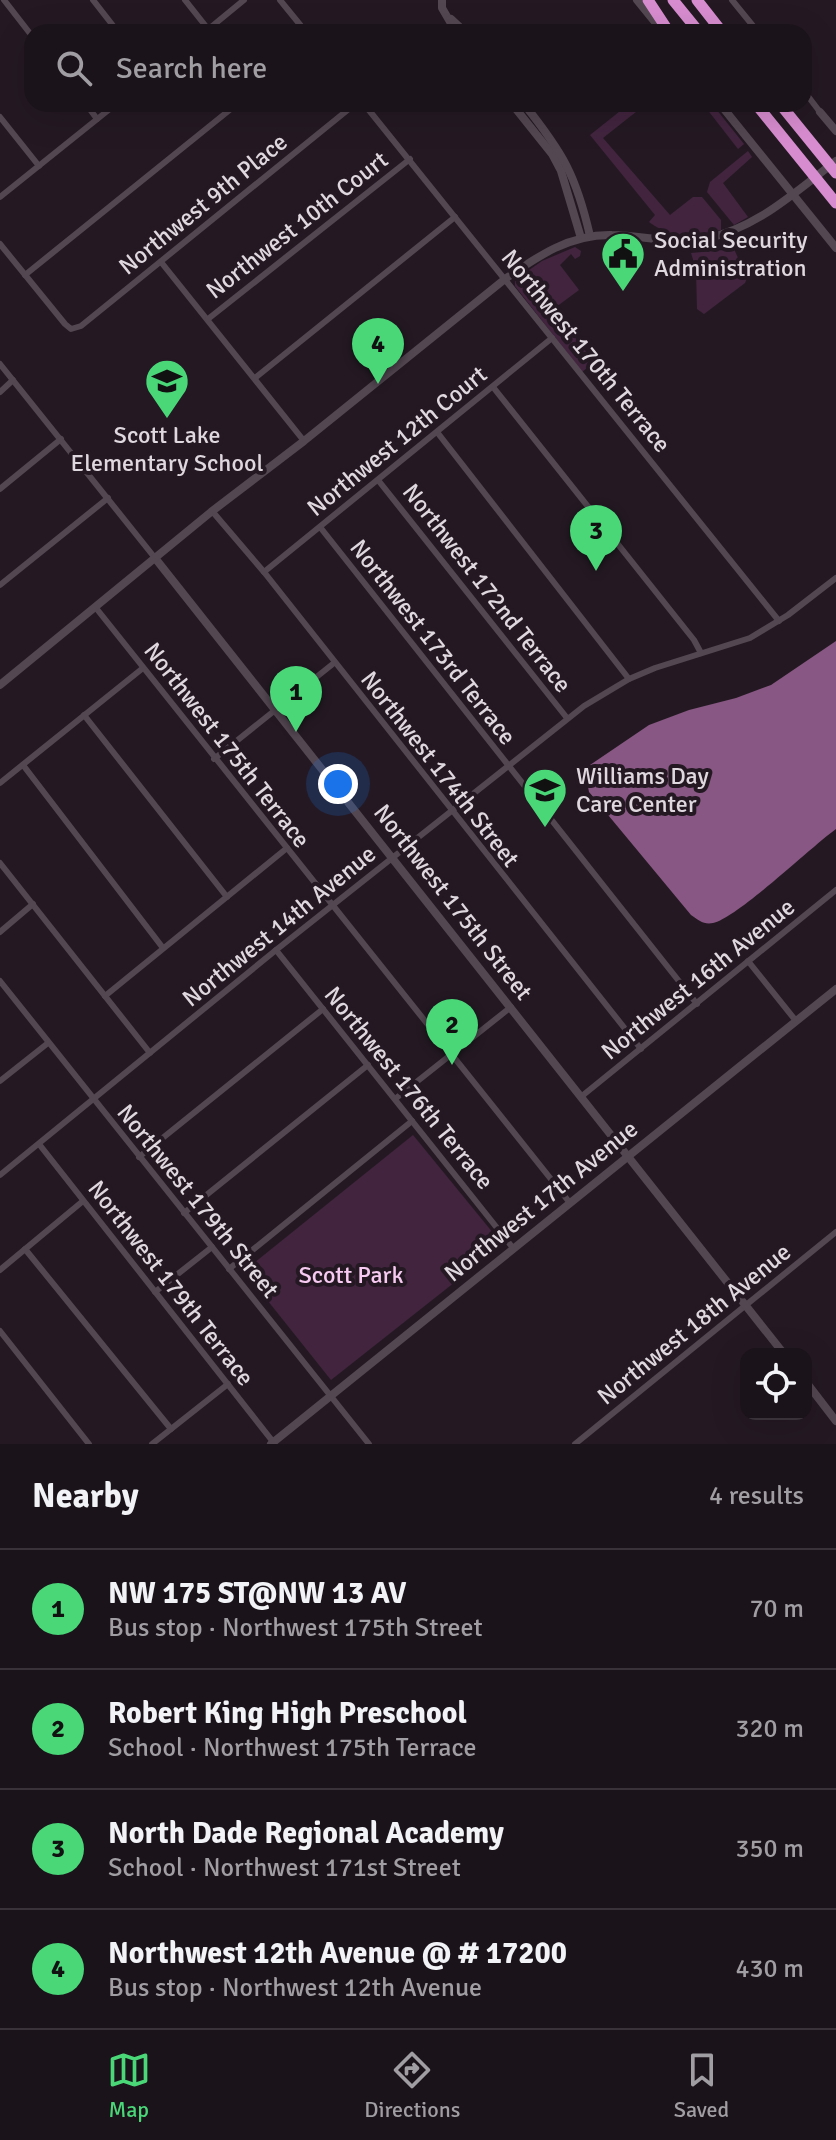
<!DOCTYPE html>
<html lang="en">
<head>
<meta charset="utf-8">
<style>
  :root { --surface:#1b131a; --page:#282027; --text:#f1f3f6; --muted:#a09ea2; --line:#393239; --accent:#49d778 }
  body { margin:0; font-family:Signika,sans-serif; background:var(--page); color:var(--text) }
  .controls { position:absolute; right:24px; bottom:24px; display:grid; overflow:hidden; border-radius:16px; box-shadow:0 8px 32px #0002 }
  .controls button { width:72px; height:72px; display:grid; place-items:center; padding:0; border:0; border-bottom:2px solid var(--line); background:var(--surface); color:var(--text); font:40px sans-serif }
  .you { position:absolute; left:338px; top:784px; width:28px; height:28px; margin:-20px; border:6px solid #fff; border-radius:50%; background:#1a73e8; box-shadow:0 0 0 12px #1a73e833 }
  .badge { display:grid; place-items:center; width:52px; height:52px; border-radius:50%; background:var(--accent); color:#111; font-size:26px; font-weight:700 }
  .pin { position:absolute; translate:-50% -66px; filter:drop-shadow(0 2px 4px #0008) }
  .pin::after { content:''; position:absolute; top:42px; width:28px; height:24px; background:inherit; clip-path:polygon(0 0,100% 0,50% 100%) }
  .list { margin:0; padding:0; list-style:none }
  h2 { display:flex; justify-content:space-between; align-items:center; height:104px; margin:0; padding:0 32px; font-size:34px }
  h2 small { font-size:26px; font-weight:400; color:var(--muted) }
  .list li { display:grid; grid-template-columns:52px 1fr auto; gap:24px; align-items:center; box-sizing:border-box; height:120px; padding:0 32px; border-top:2px solid var(--line) }
  .list b { display:block; font-size:30px; white-space:nowrap }
  .list p { margin:0; font-size:26px; white-space:nowrap; color:var(--muted) }
  .list em { font-size:26px; font-style:normal; color:var(--muted) }
  .icon { flex:none; width:44px; height:44px; fill:none; stroke:currentColor; stroke-width:2; stroke-linecap:round; stroke-linejoin:round }
  .map { position:relative; flex:none; width:836px; height:1444px; overflow:hidden }
  .search { position:absolute; background:var(--surface); box-shadow:0 8px 32px #0002; left:24px; right:24px; top:24px; height:88px; display:flex; align-items:center; gap:20px; box-sizing:border-box; padding:0 28px; border-radius:24px; color:var(--muted); font-size:30px }
  .sheet { height:584px; background:var(--surface) }
  nav { display:flex; justify-content:space-around; align-items:center; box-sizing:border-box; height:112px; border-top:2px solid var(--line); background:var(--surface); font-size:22px; color:var(--muted) }
  nav a { display:grid; justify-items:center; gap:4px }
  nav .on { color:var(--accent) }
  .map>svg:first-child { display:block }
</style>
</head>
<body>
<div class="map">
<svg width="836" height="1444" viewBox="0 0 836 1444">
  <rect width="100%" height="100%" fill="#241923"/>
  <g fill="#42243f">
    <path d="M629,104H646L603,138L670,215L693,197H702L721,220V230C691,236 675,241 649,222L655,215L590,135Z"/>
    <path d="M703,104H712L744,144L738,149Z"/>
    <path d="M748,151L752,157L723,183L748,217L734,225L707,192L710,182Z"/>
    <path d="M575,247L581,251L580,256L575,259L571,254L560,265L579,290L556,307L561,314L559,317L594,362L582,372L515,286V280L542,261Z"/>
    <path d="M734,249L747,278L745,283L704,314L697,309L696,269L691,253Z"/>
    <path d="M413,1135L498,1239V1248L331,1380L244,1271Z"/>
  </g>
  <path fill="#885783" d="M836,641V829C811,847 736,919 713,923C704,925 698,920 691,915L589,792L586,776L590,765L649,725L689,710L736,698L771,685Z"/>
  <g fill="none" stroke-linecap="round" stroke-linejoin="round">
    <g stroke="#534752" stroke-width="6">
      <path d="M4,0L32,36"/>
      <path d="M93,0L118,32"/>
      <path d="M185,0L208,29"/>
      <path d="M280,0L306,32"/>
      <path d="M732,0L758,32"/>
      <path d="M205,32L244,0"/>
      <path d="M804,91L820,112"/>
      <path d="M86,104L97,119"/>
      <path d="M364,104L779,621"/>
      <path d="M0,117L39,166"/>
      <path d="M0,197L116,104"/>
      <path d="M0,244L65,324L71,329L81,326L355,104"/>
      <path d="M161,262L304,441"/>
      <path d="M25,275L237,104"/>
      <path d="M208,319L410,159"/>
      <path d="M0,364L155,558"/>
      <path d="M255,378L455,217"/>
      <path d="M493,387L694,640L701,653"/>
      <path d="M0,392L13,380"/>
      <path d="M437,432L629,679"/>
      <path d="M378,480L567,718"/>
      <path d="M0,489L61,439"/>
      <path d="M212,511L264,572L641,1049"/>
      <path d="M320,527L697,1004"/>
      <path d="M264,572L552,338"/>
      <path d="M0,585L108,498"/>
      <path d="M96,608L570,1203"/>
      <path d="M84,715L227,897"/>
      <path d="M214,759L334,663"/>
      <path d="M23,765L163,948"/>
      <path d="M0,783L143,668"/>
      <path d="M0,863L150,1053"/>
      <path d="M0,932L33,904"/>
      <path d="M276,950L513,1248"/>
      <path d="M748,961L796,1021"/>
      <path d="M0,981L369,1444"/>
      <path d="M105,996L287,848"/>
      <path d="M0,1081L48,1043"/>
      <path d="M582,1096L836,890"/>
      <path d="M395,1099L511,1007"/>
      <path d="M39,1144L274,1443"/>
      <path d="M139,1157L323,1009"/>
      <path d="M0,1175L276,950L584,706L629,679L655,668L750,638L788,615L836,578"/>
      <path d="M184,1213L368,1065"/>
      <path d="M25,1249L171,1429"/>
      <path d="M229,1269L412,1121"/>
      <path d="M0,1270L83,1201"/>
      <path d="M155,1292L212,1247"/>
      <path d="M0,1331L89,1444"/>
      <path d="M152,1444L228,1384"/>
      <path d="M575,1444L836,1232"/>
    </g>
    <g stroke="#534752" stroke-width="8">
      <path d="M442,0V8L456,32"/>
      <path d="M637,0L663,32"/>
      <path d="M451,19L465,32"/>
      <path d="M512,104L552,154L561,171L581,238"/>
      <path d="M524,104C563,153 576,175 590,236"/>
      <path d="M720,104L836,248"/>
      <path d="M820,112L836,131"/>
      <path d="M155,558L784,1354"/>
      <path d="M0,685L211,512L304,441L505,279C538,256 570,234 612,235C642,235 674,245 704,239C756,229 795,192 836,161"/>
      <path d="M806,1382L836,1421"/>
      <path d="M271,1444L836,989"/>
    </g>
    <g stroke="#d78ccf" stroke-width="11">
      <path d="M648,0L669,32"/>
      <path d="M673,0L699,32"/>
      <path d="M697,0L722,32"/>
      <path d="M756,104L836,203"/>
      <path d="M780,104L836,173"/>
    </g>
  </g>
  <defs>
    <g id="civic-pin" transform="scale(2.3)"><path d="M0 17L-7.5 6A9.5 9.5 0 1 1 7.5 6Z" fill="#49d778" stroke="#241923"/><path d="M-.6-6.5H3V-4.5H.6V-3L4-1V1h2V6H-6V1h2V-1L-.6-3ZM-1.2 2.5V6h2.4V2.5Z" fill="#111"/></g>
    <g id="school-pin" transform="scale(2.3)"><path d="M0 17L-7.5 6A9.5 9.5 0 1 1 7.5 6Z" fill="#49d778" stroke="#241923"/><path d="M0-5L7-2L0 1L-7-2ZM-4 1L0 2.5L4 1V4Q0 6-4 4Z" fill="#111"/></g>
  </defs>
  <g fill-rule="evenodd">
    <use href="#civic-pin" x="623" y="254"/>
    <use href="#school-pin" x="167" y="381"/>
    <use href="#school-pin" x="545" y="790"/>
  </g>
  <g text-anchor="middle" dominant-baseline="central" stroke-width="8" stroke-linejoin="round" paint-order="stroke">
    <g font-size="24" fill="#e0d8df" stroke="#241923">
      <text transform="translate(203 204) rotate(-39)">Northwest 9th Place</text>
      <text transform="translate(297 225) rotate(-38)">Northwest 10th Court</text>
      <text transform="translate(586 351) rotate(51)">Northwest 170th Terrace</text>
      <text transform="translate(397 441) rotate(-39)">Northwest 12th Court</text>
      <text transform="translate(487 588) rotate(52)">Northwest 172nd Terrace</text>
      <text transform="translate(433 642) rotate(52)">Northwest 173rd Terrace</text>
      <text transform="translate(227 745) rotate(52)">Northwest 175th Terrace</text>
      <text transform="translate(440 769) rotate(52)">Northwest 174th Street</text>
      <text transform="translate(453 902) rotate(52)">Northwest 175th Street</text>
      <text transform="translate(279 926) rotate(-39)">Northwest 14th Avenue</text>
      <text transform="translate(698 979) rotate(-39)">Northwest 16th Avenue</text>
      <text transform="translate(409 1088) rotate(51)">Northwest 176th Terrace</text>
      <text transform="translate(198 1201) rotate(51)">Northwest 179th Street</text>
      <text transform="translate(541 1201) rotate(-39)">Northwest 17th Avenue</text>
      <text transform="translate(171 1283) rotate(52)">Northwest 179th Terrace</text>
      <text transform="translate(694 1324) rotate(-39)">Northwest 18th Avenue</text>
    </g>
    <g font-size="24" fill="#e0d8df" stroke="#241923" text-anchor="start">
      <text x="654" y="240">Social Security<tspan x="654" dy="28">Administration</tspan></text>
      <text x="167" y="435" text-anchor="middle">Scott Lake<tspan x="167" dy="28">Elementary School</tspan></text>
      <text x="576" y="776">Williams Day<tspan x="576" dy="28">Care Center</tspan></text>
    </g>
    <g font-size="24" fill="#f7cbf1" stroke="#241923">
      <text x="351" y="1275">Scott Park</text>
    </g>
  </g>
</svg>
<div class="controls">
<button><svg class="icon" aria-label="locate" viewBox="0 0 24 24"><circle cx="12" cy="12" r="6"/><path d="M12 2v4M12 18v4M2 12h4M18 12h4"/></svg></button>
</div>
<div class="you"></div>
<div class="pin badge" style="left:296px;top:732px">1</div>
<div class="pin badge" style="left:452px;top:1065px">2</div>
<div class="pin badge" style="left:596px;top:571px">3</div>
<div class="pin badge" style="left:378px;top:384px">4</div>
<div class="search"><svg class="icon" aria-label="search" viewBox="0 0 24 24"><circle cx="10" cy="10" r="6"/><path d="M15 15l6 6"/></svg>Search here</div>
</div>
<section class="sheet">
<h2>Nearby<small>4 results</small></h2>
<ul class="list">
<li><span class="badge">1</span><div><b>NW 175 ST@NW 13 AV</b><p>Bus stop · Northwest 175th Street</p></div><em>70 m</em></li>
<li><span class="badge">2</span><div><b>Robert King High Preschool</b><p>School · Northwest 175th Terrace</p></div><em>320 m</em></li>
<li><span class="badge">3</span><div><b>North Dade Regional Academy</b><p>School · Northwest 171st Street</p></div><em>350 m</em></li>
<li><span class="badge">4</span><div><b>Northwest 12th Avenue @ # 17200</b><p>Bus stop · Northwest 12th Avenue</p></div><em>430 m</em></li>
</ul>
</section>
<nav>
<a class="on"><svg class="icon" aria-label="map" viewBox="0 0 24 24"><path d="M3 6l6-2 6 2 6-2v14l-6 2-6-2-6 2zM9 4v14M15 6v14"/></svg>Map</a>
<a><svg class="icon" aria-label="directions" viewBox="0 0 24 24"><path d="M12 3l9 9-9 9-9-9zM9 14v-3h6M13 9l2 2-2 2"/></svg>Directions</a>
<a><svg class="icon" aria-label="saved" viewBox="0 0 24 24"><path d="M7 4h10v16l-5-4-5 4z"/></svg>Saved</a>
</nav>
</body>
</html>
